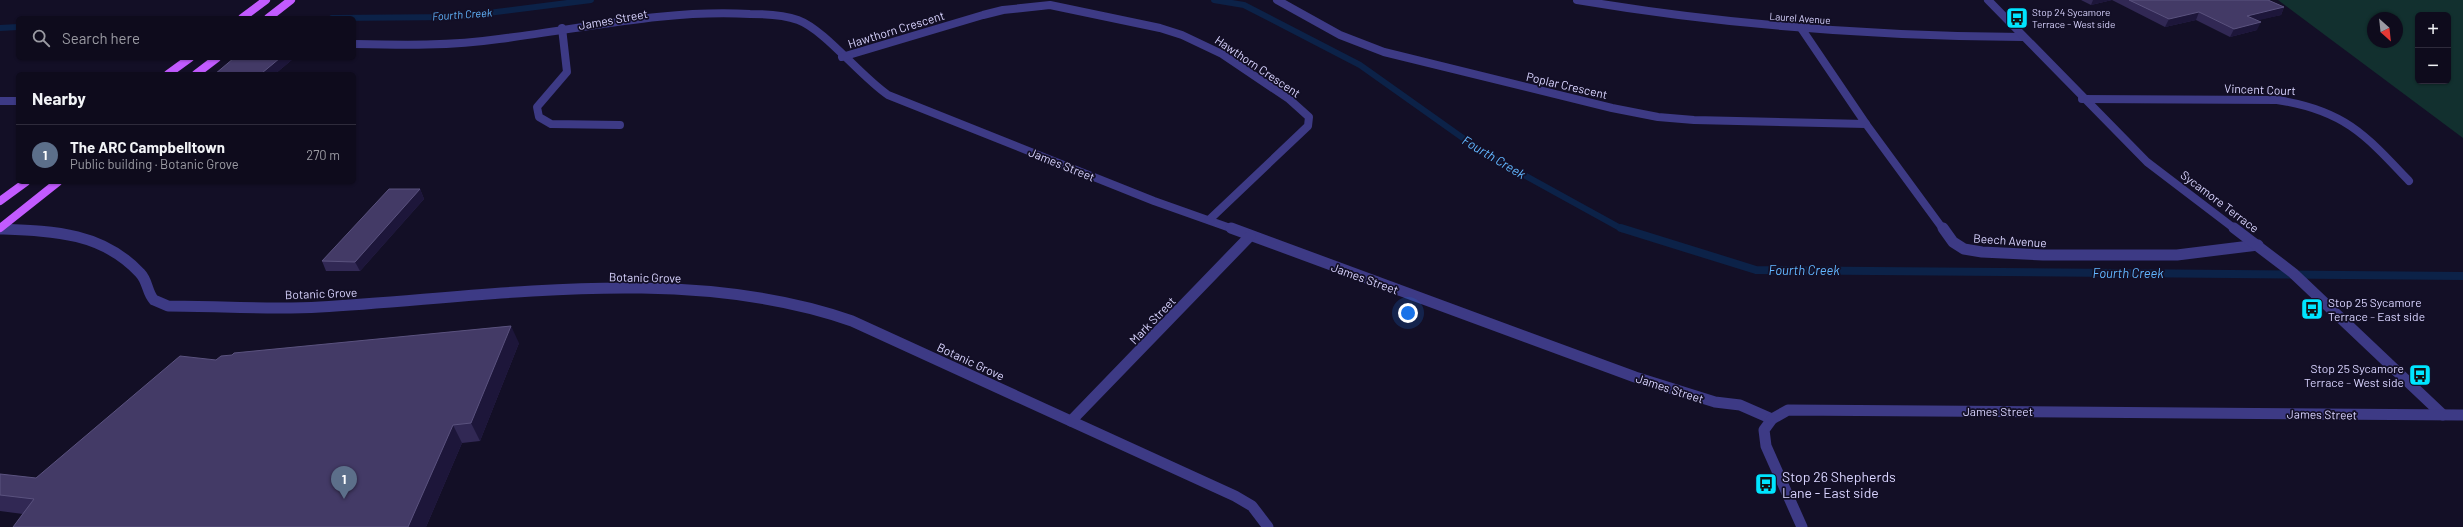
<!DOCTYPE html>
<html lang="en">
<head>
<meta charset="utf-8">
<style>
  :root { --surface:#0e0b1c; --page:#171425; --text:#f1f3f6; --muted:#9b9ba3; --line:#2e2b3b; --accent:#2563eb }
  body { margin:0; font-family:Barlow,sans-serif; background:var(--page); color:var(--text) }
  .controls { position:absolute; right:12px; top:12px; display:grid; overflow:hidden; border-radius:6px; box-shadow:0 1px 3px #0004 }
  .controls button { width:36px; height:36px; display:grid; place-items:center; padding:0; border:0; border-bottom:1px solid var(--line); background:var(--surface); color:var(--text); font:20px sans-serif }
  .compass { position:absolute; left:2367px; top:12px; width:36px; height:36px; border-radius:50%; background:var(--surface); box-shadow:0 1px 3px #0004; rotate:153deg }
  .you { position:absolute; left:1408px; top:313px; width:14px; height:14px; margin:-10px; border:3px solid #fff; border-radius:50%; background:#1a73e8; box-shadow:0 0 0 6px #1a73e833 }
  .badge { display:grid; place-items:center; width:26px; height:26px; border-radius:50%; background:var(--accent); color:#fff; font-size:13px; font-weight:700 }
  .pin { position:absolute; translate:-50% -33px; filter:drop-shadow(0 1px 2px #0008) }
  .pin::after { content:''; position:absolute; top:21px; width:14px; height:12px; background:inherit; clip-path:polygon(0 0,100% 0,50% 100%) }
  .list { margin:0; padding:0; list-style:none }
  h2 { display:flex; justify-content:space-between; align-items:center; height:52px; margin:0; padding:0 16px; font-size:17px }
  h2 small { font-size:13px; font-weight:400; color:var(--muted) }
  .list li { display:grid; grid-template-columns:26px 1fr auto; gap:12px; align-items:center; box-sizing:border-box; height:60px; padding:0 16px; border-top:1px solid var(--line) }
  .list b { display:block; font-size:15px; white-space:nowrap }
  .list p { margin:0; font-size:13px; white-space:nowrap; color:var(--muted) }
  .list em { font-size:13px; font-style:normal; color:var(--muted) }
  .icon { flex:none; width:22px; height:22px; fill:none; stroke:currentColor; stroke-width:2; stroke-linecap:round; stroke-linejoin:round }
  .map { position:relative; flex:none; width:2463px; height:527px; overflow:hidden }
  .search { position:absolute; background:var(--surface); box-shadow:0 1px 3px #0004; left:16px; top:16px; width:340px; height:44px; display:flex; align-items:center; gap:10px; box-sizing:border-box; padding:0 14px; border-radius:6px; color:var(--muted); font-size:15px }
  .panel { position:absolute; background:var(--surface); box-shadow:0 1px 3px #0004; left:16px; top:72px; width:340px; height:112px; border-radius:6px }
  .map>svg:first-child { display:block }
</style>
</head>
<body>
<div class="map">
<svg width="2463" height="527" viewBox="0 0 2463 527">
  <rect width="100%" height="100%" fill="#130f26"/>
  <path fill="#12302f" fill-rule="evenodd" d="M2278,0H2463V138ZM2418,15H2448V81H2418ZM2373,18H2397V42H2373Z"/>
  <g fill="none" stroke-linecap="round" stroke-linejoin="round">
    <g stroke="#0c2248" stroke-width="6">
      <path d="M1214,0L1244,5L1360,65L1484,153L1622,229"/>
      <path d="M332,18L456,17L591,0"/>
      <path d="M0,28L18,27"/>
    </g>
    <path stroke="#0c2248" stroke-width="8" d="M1621,228L1756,270L2463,276"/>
    <g stroke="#3d3a85" stroke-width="8">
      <path d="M1277,0L1340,35L1384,52L1612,108L1658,117L1694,120L1866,124"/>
      <path d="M1577,0C1725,25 1873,36 2023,37"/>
      <path d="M1988,0L2147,162L2235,229"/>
      <path d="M562,28L567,72L537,107L539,117L551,124L620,125"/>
      <path d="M1801,28L1866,124L1943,229"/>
      <path d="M354,44C402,45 451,46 499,39C582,29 666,9 750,14C765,14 784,15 798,20C825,30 860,76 888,95L1154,201L1233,229"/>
      <path d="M842,57L983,15L1003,10L1050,5L1160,28L1182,35L1222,54L1289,99L1309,117L1308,126L1209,220"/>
      <path d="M2082,99L2277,100C2343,110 2365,134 2409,181"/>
      <path d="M0,101H18"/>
    </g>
    <g stroke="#3d3a85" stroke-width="11">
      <path d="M1231,228L1635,377L1715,402L1740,405L1772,419"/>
      <path d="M1943,228L1953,242L1964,249L1982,252L2043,255H2177L2258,245"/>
      <path d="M2234,228L2293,273L2443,415"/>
      <path d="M0,229C53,231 102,232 140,273C148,281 147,293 154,300L168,306C218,306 270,310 320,307C491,297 687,263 852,321L1235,496L1252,506L1268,527"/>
      <path d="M1071,421L1250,236"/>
      <path d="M1802,527L1766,446L1764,430L1772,419L1788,410L2463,415"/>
    </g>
    <g stroke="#c25bff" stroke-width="8">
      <path d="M242,18L266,0"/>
      <path d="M268,18L291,0"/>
      <path d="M168,74L190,58"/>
      <path d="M196,74L217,58"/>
      <path d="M0,201L26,182"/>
      <path d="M0,228L58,182"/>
    </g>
  </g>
  <g fill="#312854">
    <path d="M2081,0H2268L2284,7L2281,15L2257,20V30L2230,37L2196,20L2165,27L2112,0L2091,5Z"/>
    <path d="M294,58L275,74H215Z"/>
    <path d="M420,189L424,199L360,271H326L322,261Z"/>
    <path d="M519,343L480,441L462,443L426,527H13L23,514L0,511V474L36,478Z"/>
  </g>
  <g fill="#1d163a">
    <path d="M2093,0H2112L2091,5Z"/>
    <path d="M2284,7L2281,15L2243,24L2247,16Z"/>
    <path d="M2199,12L2196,20L2165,27L2169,19Z"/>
    <path d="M2261,22L2257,30L2230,37L2234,29Z"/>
    <path d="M280,58H294L275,74H262V73Z"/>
    <path d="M420,189L424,199L360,271L355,262Z"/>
    <path d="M511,326L519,343L480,441L471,423Z"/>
    <path d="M453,425L462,443L426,527H408Z"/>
  </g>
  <g fill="#433a66" stroke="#5a527e">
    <path d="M2129,0H2268L2284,7L2247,16L2261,22L2234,29L2199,12L2169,19Z"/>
    <path d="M234,58H280L262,73L215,74Z"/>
    <path d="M389,189H420L355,262L322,261Z"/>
    <path d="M511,326L471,423L453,425L408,527H13L34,499L0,495V474L36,478L180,356L216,360L221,356L232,355L234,353Z"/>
  </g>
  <defs>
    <g id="bus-square" transform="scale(1.15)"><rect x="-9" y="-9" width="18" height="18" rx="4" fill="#00e5ff" stroke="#130f26"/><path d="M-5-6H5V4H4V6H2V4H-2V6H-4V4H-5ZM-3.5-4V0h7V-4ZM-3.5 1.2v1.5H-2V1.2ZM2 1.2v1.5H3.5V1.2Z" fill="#111"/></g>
  </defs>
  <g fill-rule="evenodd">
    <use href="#bus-square" x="2017" y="18"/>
    <use href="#bus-square" x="2312" y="309"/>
    <use href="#bus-square" x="2420" y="375"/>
    <use href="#bus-square" x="1766" y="484"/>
  </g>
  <g text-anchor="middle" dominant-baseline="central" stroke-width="3.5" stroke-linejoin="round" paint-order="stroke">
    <g font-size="10" fill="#d9d4ff" stroke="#130f26" text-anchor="start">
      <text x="2032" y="12">Stop 24 Sycamore<tspan x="2032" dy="12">Terrace - West side</tspan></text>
    </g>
    <g font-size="10" fill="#d9d4ff" stroke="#130f26">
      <text transform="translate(1800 18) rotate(4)">Laurel Avenue</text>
    </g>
    <g font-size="11" font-style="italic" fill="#62b6ff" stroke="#130f26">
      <text transform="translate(462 14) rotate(-4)">Fourth Creek</text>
    </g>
    <g font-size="12" fill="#d9d4ff" stroke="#130f26">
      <text transform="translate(613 19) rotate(-10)">James Street</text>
      <text transform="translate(896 29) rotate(-17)">Hawthorn Crescent</text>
      <text transform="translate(1258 66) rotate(34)">Hawthorn Crescent</text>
      <text transform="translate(1567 85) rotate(13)">Poplar Crescent</text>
      <text transform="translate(2260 89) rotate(2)">Vincent Court</text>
      <text transform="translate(1062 164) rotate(22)">James Street</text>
      <text transform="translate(2220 201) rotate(37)">Sycamore Terrace</text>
      <text transform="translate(2010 240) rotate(4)">Beech Avenue</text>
      <text transform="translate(645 277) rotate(1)">Botanic Grove</text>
      <text transform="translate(1365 278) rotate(20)">James Street</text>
      <text transform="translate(321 293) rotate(-2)">Botanic Grove</text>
      <text transform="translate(1152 320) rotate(-46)">Mark Street</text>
      <text transform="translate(971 361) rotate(25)">Botanic Grove</text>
      <text transform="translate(1670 388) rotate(18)">James Street</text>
      <text x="1998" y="411">James Street</text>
      <text transform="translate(2322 414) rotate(1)">James Street</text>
    </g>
    <g font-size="12" fill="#d9d4ff" stroke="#130f26" text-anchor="start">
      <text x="2328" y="302">Stop 25 Sycamore<tspan x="2328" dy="14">Terrace - East side</tspan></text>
      <text x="2404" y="368" text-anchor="end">Stop 25 Sycamore<tspan x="2404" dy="14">Terrace - West side</tspan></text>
    </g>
    <g font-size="13" font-style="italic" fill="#62b6ff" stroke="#130f26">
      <text transform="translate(1494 157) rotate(31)">Fourth Creek</text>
      <text x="1804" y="270">Fourth Creek</text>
      <text x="2128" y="273">Fourth Creek</text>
    </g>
    <g font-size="14" fill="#d9d4ff" stroke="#130f26" text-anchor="start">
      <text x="1782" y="476">Stop 26 Shepherds<tspan x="1782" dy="16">Lane - East side</tspan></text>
    </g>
  </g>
</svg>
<div class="controls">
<button>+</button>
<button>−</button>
</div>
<svg class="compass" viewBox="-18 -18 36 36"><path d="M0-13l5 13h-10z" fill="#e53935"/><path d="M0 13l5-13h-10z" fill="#9b9ba3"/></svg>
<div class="you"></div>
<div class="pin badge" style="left:344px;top:499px;background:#5c6f8a">1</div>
<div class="search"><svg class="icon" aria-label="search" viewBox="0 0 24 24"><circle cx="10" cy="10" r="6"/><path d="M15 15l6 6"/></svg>Search here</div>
<section class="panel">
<h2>Nearby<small></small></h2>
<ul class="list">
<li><span class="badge" style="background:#5c6f8a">1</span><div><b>The ARC Campbelltown</b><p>Public building · Botanic Grove</p></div><em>270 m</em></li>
</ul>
</section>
</div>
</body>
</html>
